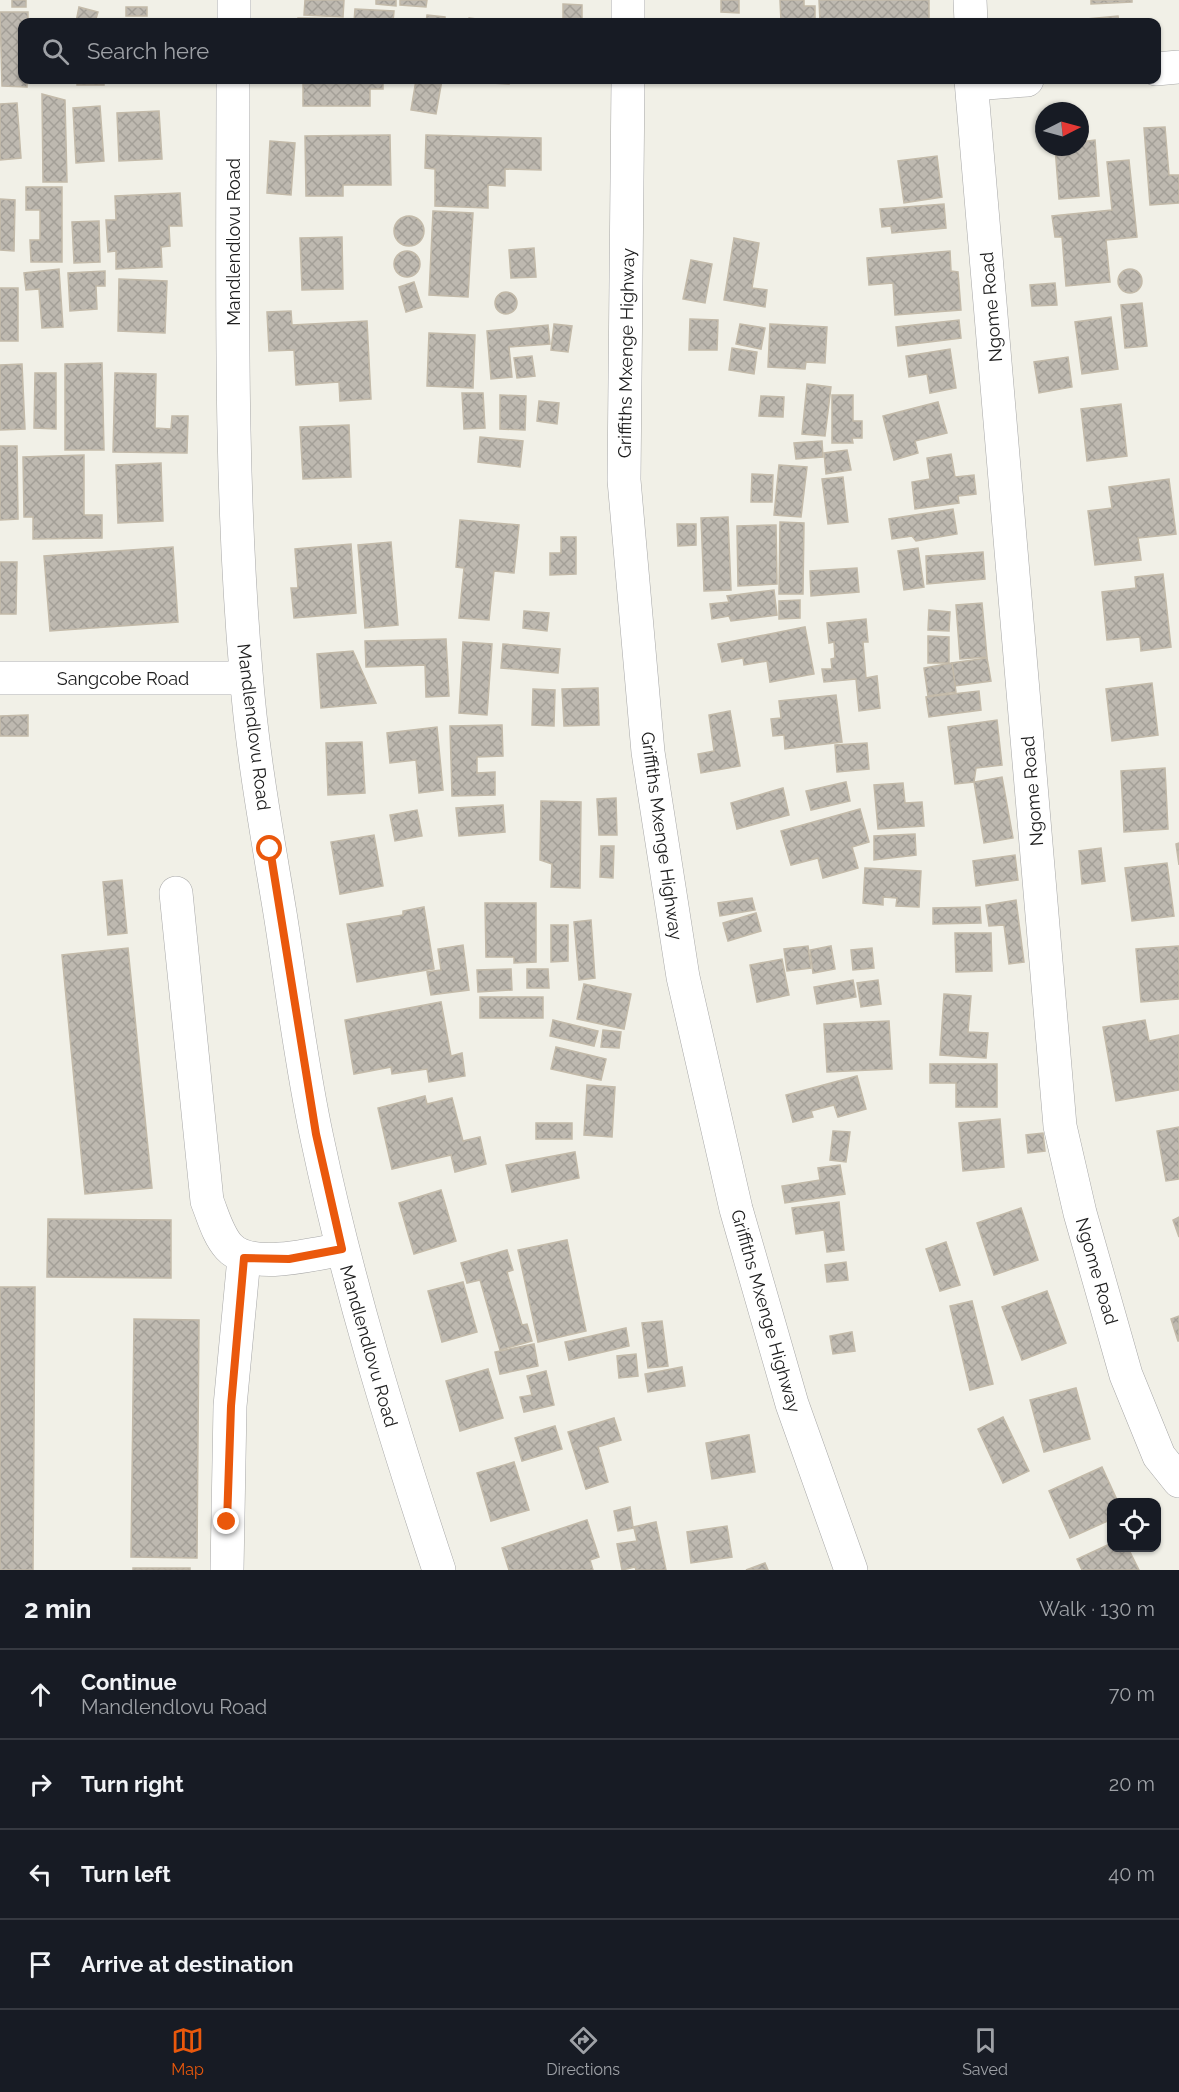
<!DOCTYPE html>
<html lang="en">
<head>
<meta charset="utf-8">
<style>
  :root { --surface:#171b24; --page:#20242c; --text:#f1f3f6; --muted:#9ea1a6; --line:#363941; --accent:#ea580c }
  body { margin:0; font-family:Raleway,sans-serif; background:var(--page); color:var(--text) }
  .controls { position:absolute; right:18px; bottom:18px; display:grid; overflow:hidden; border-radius:12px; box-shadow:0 2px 4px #0004 }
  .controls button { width:54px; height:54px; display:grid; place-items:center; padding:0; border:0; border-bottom:2px solid var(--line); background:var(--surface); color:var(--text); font:30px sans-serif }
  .compass { position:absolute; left:1035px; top:102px; width:54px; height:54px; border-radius:50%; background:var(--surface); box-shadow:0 2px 4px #0004; rotate:84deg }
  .stop { position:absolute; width:18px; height:18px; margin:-14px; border:4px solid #ea580c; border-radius:50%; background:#fff }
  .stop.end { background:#ea580c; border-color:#fff; box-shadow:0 2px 6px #0008 }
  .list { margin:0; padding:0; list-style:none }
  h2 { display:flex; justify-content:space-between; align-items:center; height:78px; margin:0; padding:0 24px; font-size:26px }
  h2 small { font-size:20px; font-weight:400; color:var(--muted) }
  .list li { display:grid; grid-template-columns:39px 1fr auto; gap:18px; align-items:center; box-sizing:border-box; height:90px; padding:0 24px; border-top:2px solid var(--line) }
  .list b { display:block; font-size:22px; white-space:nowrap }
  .list p { margin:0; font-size:20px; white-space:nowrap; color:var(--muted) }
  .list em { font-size:20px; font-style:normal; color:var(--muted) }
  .icon { flex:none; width:33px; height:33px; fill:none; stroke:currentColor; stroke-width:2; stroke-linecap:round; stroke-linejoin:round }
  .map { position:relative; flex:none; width:1179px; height:1570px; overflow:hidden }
  .search { position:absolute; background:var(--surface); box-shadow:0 2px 4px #0004; left:18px; right:18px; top:18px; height:66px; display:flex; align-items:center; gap:15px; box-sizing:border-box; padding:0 21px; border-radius:12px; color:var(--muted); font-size:22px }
  .sheet { height:438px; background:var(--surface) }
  nav { display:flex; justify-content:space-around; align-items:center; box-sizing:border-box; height:84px; border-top:2px solid var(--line); background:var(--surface); font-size:16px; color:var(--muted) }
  nav a { display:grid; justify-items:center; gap:3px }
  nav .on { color:var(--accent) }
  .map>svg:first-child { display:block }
</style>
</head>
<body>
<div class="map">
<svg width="1179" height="1570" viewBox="0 0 1179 1570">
  <defs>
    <pattern id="building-cross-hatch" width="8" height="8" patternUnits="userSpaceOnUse" patternTransform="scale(1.5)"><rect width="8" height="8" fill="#beb9b0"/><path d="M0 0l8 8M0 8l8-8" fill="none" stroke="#a39f97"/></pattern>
  </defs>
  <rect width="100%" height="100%" fill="#f1f0e7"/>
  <g fill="url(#building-cross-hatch)" stroke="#c3baa9" stroke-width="1.5">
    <rect x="12" y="0" width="14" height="7"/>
    <path d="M305,0H344L343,17L304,15Z"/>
    <path d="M376,0H396V6L376,4Z"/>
    <path d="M400,0H427L426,7L400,5Z"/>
    <path d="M721,0H739V13L721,12Z"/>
    <path d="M780,0H804V6H815V22H781Z"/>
    <path d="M819,0H929V22H820Z"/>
    <path d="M1091,0H1132V2L1091,4Z"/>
    <path d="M563,4L582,5V22H563Z"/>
    <path d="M79,7L98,12L95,22H76Z"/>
    <rect x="126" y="7" width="21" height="9"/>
    <path d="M355,9L394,11L393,22H354Z"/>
    <path d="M0,12H28V22H22V80H27V87L2,86Z"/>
    <path d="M427,15L445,17V22H426Z"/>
    <path d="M1118,16L1119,22H1088L1087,19Z"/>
    <path d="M298,18L353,19V22H298Z"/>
    <path d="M469,18L500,22H468Z"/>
    <rect x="121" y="21" width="39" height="1"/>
    <rect x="42" y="80" width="21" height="3"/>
    <rect x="77" y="80" width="27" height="5"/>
    <path d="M303,80H383V89H370V106H303Z"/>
    <path d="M416,80H442L436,114L411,110Z"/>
    <path d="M473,80H509V84L473,82Z"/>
    <path d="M701,80H758L701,83Z"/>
    <path d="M42,94L65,100L67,182H43Z"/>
    <path d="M17,103L21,158L0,160V104Z"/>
    <path d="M100,106L104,161L76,163L73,108Z"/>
    <path d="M159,111L162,159L119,161L117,113Z"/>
    <path d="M1165,127L1169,175H1179V203L1150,205L1144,128Z"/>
    <path d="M390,135L391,185H343V196H306L305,136Z"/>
    <path d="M426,135L541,138V170L505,169V186L488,185V208L435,206V169L425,168Z"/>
    <path d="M1095,140L1099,196L1059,199L1055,147H1080V142Z"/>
    <path d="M270,141L295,143L291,195L267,193Z"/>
    <path d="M937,156L942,197L904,203L898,161Z"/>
    <path d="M1129,160L1137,237L1106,240L1110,282L1066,286L1062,237H1055L1052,216L1112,210L1107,162Z"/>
    <path d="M26,187H62V262H31L30,240H40V210H26Z"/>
    <path d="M180,193L182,226H169L170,246L161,247L162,267L116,269V251L108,252L106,220H116L115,196Z"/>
    <path d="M0,199L15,200L14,251L0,250Z"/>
    <path d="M944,204L946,228L892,233L891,226L882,227L880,209Z"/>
    <path d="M433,211L473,213L468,297L429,295Z"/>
    <circle cx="409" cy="231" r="15"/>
    <path d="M99,221L100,262L74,263L72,222Z"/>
    <path d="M342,237L343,289L302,290L300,238Z"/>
    <path d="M734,238L759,243L752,288L767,290L765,307L724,300Z"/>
    <path d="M534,248L536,277L511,278L509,250Z"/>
    <path d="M950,251L951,271L958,272L961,310L895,315L893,283L869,285L867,258Z"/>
    <circle cx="407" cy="264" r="13"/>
    <path d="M691,260L712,264L705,303L683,299Z"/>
    <circle cx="1130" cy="281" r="12"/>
    <path d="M59,269L63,327L42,328L39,289L26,290L24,273Z"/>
    <path d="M105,271V286H96L97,309L70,311L68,273Z"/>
    <path d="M119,279L167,281L165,333L118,331Z"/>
    <path d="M414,282L422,307L406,312L399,287Z"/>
    <path d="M1055,283L1057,305L1032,306L1030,285Z"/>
    <rect x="0" y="288" width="18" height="53"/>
    <circle cx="506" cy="303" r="11"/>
    <path d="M1142,303L1147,346L1125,348L1121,305Z"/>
    <path d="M291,311L292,325L367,321L371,399L340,401L339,382L296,385L294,350L269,351L267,312Z"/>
    <path d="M1111,317L1118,369L1082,374L1075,322Z"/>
    <path d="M690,319L718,320L717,350H689Z"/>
    <path d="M959,320L961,338L898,346L896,327Z"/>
    <path d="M554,324L572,326L568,352L551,350Z"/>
    <path d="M740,324L765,328L761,349L736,344Z"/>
    <path d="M770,324L827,327L825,363L806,362L805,369L768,367Z"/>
    <path d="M548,325L550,344L509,347L512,377L491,379L487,331Z"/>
    <path d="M429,333L475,335L473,388L427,386Z"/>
    <path d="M732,348L757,352L754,374L729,370Z"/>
    <path d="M950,349L956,388L930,393L927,374L909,377L906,356Z"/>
    <path d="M532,356L535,376L517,378L514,358Z"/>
    <path d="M1068,357L1072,387L1039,393L1034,362Z"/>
    <path d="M102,363L104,450H65V364Z"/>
    <path d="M22,364L25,429L0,430V365Z"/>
    <path d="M35,373H56V429L34,428Z"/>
    <path d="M115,373L156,374L155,428L171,429L172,416H188L187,453L113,452Z"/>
    <path d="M807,384L831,387L825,436L802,434Z"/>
    <path d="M462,393H483L485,428L464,429Z"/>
    <path d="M500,395L526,396L525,430L500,429Z"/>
    <path d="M832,395H853V421H862V438H852L853,443H832Z"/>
    <path d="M761,396L784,397L783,417L759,416Z"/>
    <path d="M539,401L559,403L557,424L537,421Z"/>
    <path d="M938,402L947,433L915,441L918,453L894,460L883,416Z"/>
    <path d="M1121,404L1127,456L1087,461L1081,409Z"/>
    <path d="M349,425L351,477L303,479L300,427Z"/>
    <path d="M480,437L523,441L520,467L478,462Z"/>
    <path d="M822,441L823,457L796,459L794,443Z"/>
    <path d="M0,446H17L18,519L0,520Z"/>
    <path d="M847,450L851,470L826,474L824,453Z"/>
    <path d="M951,454L955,477L974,475L976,494L958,496L959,503L915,509L912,482L930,479L927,458Z"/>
    <path d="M84,455V515H102V538L33,539V517H24L23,457Z"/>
    <path d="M161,463L163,521L118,523L116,465Z"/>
    <path d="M779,465L807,467L801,517L774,515Z"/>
    <path d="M752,474L773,475L772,502H751Z"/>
    <path d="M843,477L848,522L828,524L822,479Z"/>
    <path d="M1169,479L1176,534L1138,538L1141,560L1095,565L1088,511L1112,508L1109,487Z"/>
    <path d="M953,509L957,534L916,541L912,536L892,539L889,519Z"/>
    <path d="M728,517L731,590L704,591L701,518Z"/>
    <path d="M460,520L519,525L514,573L494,571L489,620L459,618L464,568L456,567Z"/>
    <path d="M780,522L804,523L803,594H779Z"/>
    <path d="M677,524H696V545L678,546Z"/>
    <path d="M776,525L777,584L738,586L737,526Z"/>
    <path d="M561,537H576V574L550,575V553H561Z"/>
    <path d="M391,542L398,625L365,628L358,545Z"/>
    <path d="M351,544L356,613L294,618L291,588H298L295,549Z"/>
    <path d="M173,547L178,622L50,631L44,556Z"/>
    <path d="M918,548L924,587L904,590L898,551Z"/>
    <path d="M983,552L985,579L927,584L926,556Z"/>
    <path d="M0,562H17L16,614H0Z"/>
    <path d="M857,568L859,592L811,596L810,571Z"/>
    <path d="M1163,574L1171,647L1141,651L1140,637L1107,640L1102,592L1136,588L1135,577Z"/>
    <path d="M774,590L777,615L731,621L729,616L712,619L710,604L729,602L727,596Z"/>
    <path d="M800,600V618L779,619V601Z"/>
    <path d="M982,603L987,657L960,659L956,605Z"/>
    <path d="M929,610L950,612L949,631L928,630Z"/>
    <path d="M524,611L549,613L547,631L523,628Z"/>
    <path d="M866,619L868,642H863L866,678L877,676L880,708L859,711L856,679L824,682L822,669H832L831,659L835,658L834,642L829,643L827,623Z"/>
    <path d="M805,627L814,674L770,682L767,661L744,665L743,658L722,662L718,644Z"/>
    <path d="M928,636L949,637V663H928Z"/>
    <path d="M446,639L449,696L426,697L425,665L366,667L365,641Z"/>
    <path d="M463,642L492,644L487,715L459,713Z"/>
    <path d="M503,644L560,649L558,673L501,668Z"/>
    <path d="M353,651L376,703L321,708L317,654Z"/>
    <path d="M987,658L991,681L955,686L952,663Z"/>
    <path d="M952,663L956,692L928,696L924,668Z"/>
    <path d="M1152,683L1158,735L1112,741L1106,689Z"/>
    <path d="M598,688L599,725L564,726L562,689Z"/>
    <path d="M533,689L555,690L554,726L532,725Z"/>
    <path d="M979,691L981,710L929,717L926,697Z"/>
    <path d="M836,695L842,742L785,749L784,735L773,736L771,719L781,718L779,701Z"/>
    <path d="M730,711L740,766L701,773L698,754L714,751L709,715Z"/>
    <path d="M28,715V736H0V716Z"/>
    <path d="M997,720L1002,765L976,768L974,782L955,784L948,727Z"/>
    <path d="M502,725L503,756L477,757V773L495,772V795L452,796L450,726Z"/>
    <path d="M437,727L443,790L419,793L416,760L390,763L387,733Z"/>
    <path d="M362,742L365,793L328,795L326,743Z"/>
    <path d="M867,743L869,769L837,772L835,745Z"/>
    <path d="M1165,768L1168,829L1124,832L1121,771Z"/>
    <path d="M1002,777L1013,838L984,843L974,782Z"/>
    <path d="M846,782L850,801L811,810L806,791Z"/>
    <path d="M903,783L905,803L922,802L924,826L878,829L874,785Z"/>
    <path d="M783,788L789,815L737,829L731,803Z"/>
    <path d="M616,798L617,835H599L597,799Z"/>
    <path d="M541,801L581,802L580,888L551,887L552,864L540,860Z"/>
    <path d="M503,805L505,832L459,836L456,808Z"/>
    <path d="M860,809L869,842L852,847L858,868L823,878L818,858L791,865L781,831Z"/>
    <path d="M417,810L422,836L395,841L390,815Z"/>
    <path d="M915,834L916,855L874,860V836Z"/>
    <path d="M374,835L383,886L340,894L331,842Z"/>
    <path d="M1179,843V865L1176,844Z"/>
    <path d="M601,846H614L613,878L600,877Z"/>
    <path d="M1101,848L1105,881L1082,884L1079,851Z"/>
    <path d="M1015,855L1018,880L976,886L973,861Z"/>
    <path d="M1167,863L1174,916L1132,921L1125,868Z"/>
    <path d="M865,868L921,871L919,907L896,906L897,898L883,897V905L863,903Z"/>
    <path d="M122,880L127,933L108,935L103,882Z"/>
    <path d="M752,898L755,910L720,916L718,903Z"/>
    <path d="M1016,900L1024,962L1009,964L1004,925L989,926L986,905Z"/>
    <path d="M485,903H536V962L514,963V957H486Z"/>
    <path d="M424,907L434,969L357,982L347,924L403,915V911Z"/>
    <path d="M980,907L981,923L933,924V908Z"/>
    <path d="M756,913L761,931L728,941L723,923Z"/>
    <path d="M591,920L595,978L579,980L574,922Z"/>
    <path d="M551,925H568V961L551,962Z"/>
    <path d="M955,933H991L992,971L956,972Z"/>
    <path d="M463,945L469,990L431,995L427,972L441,970L438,949Z"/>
    <path d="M808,946L811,968L787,971L784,949Z"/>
    <path d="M831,946L835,969L813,973L810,950Z"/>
    <path d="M1179,946V999L1141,1002L1136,949Z"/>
    <path d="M128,948L152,1188L85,1194L62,955Z"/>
    <path d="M872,948L874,968L853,970L851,950Z"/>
    <path d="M782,959L789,995L757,1002L750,965Z"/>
    <path d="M511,969L512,990L478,992L477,970Z"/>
    <path d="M527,969H548L549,988H527Z"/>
    <path d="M853,980L856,997L817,1004L814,987Z"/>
    <path d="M878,980L881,1004L861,1007L857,983Z"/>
    <path d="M584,984L631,994L624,1029L577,1019Z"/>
    <path d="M944,994L971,996L968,1032L988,1033L986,1058L940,1055Z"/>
    <rect x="480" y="997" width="63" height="21"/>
    <path d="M441,1002L451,1056L462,1053L465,1076L429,1082L427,1069L392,1074L391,1067L354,1074L345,1020Z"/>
    <path d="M553,1020L598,1031L594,1046L550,1036Z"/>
    <path d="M1145,1020L1149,1041L1179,1035V1090L1116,1101L1103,1027Z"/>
    <path d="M889,1021L892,1069L827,1072L824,1024Z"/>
    <path d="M603,1030L621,1032L619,1048L601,1047Z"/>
    <path d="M556,1047L606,1059L601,1080L551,1069Z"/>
    <path d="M930,1064H997V1107H956V1083H930Z"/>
    <path d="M857,1076L866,1109L838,1117L834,1105L811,1111L813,1117L793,1122L786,1095Z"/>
    <path d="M587,1085L615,1087L612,1137L584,1135Z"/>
    <path d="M425,1096L427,1104L452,1098L463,1141L480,1137L486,1164L455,1172L451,1155L392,1169L378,1108Z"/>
    <path d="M1000,1119L1004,1167L963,1171L959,1123Z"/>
    <rect x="536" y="1123" width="36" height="16"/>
    <path d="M1179,1127V1179L1166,1181L1157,1131Z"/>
    <path d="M833,1131L850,1132L846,1162L830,1160Z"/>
    <path d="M1043,1133L1045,1151L1028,1153L1026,1135Z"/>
    <path d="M575,1152L579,1178L512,1192L506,1165Z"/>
    <path d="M840,1165L845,1194L785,1203L782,1186L820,1180L818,1168Z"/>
    <path d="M441,1190L456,1241L414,1254L399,1203Z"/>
    <path d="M839,1202L844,1250L827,1252L824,1230L796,1234L792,1208Z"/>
    <path d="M1021,1208L1038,1260L994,1275L977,1223Z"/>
    <path d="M1179,1217V1237L1173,1220Z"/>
    <path d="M48,1219L171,1220V1278L47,1277Z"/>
    <path d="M567,1240L586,1331L538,1342L518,1250Z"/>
    <path d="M946,1242L960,1285L940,1291L926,1249Z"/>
    <path d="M507,1250L513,1270L507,1272L522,1325L527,1324L532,1341L500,1350L480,1280L467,1283L461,1263Z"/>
    <path d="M846,1262L848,1280L827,1282L825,1265Z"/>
    <path d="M463,1282L477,1332L442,1342L428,1291Z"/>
    <path d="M0,1287H35L33,1570H0Z"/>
    <path d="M1047,1291L1066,1343L1022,1360L1002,1307Z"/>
    <path d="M972,1301L993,1384L970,1390L950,1306Z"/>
    <path d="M1179,1316V1341H1178L1171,1319Z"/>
    <path d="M134,1319L199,1320L197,1558L131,1557Z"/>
    <path d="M662,1321L668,1366L648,1368L642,1323Z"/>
    <path d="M626,1328L629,1346L569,1360L565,1342Z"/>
    <path d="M852,1332L855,1351L833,1354L830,1336Z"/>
    <path d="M534,1344L538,1366L500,1374L495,1352Z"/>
    <path d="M636,1354L638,1376L619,1378L617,1356Z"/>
    <path d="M682,1367L685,1386L648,1392L645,1374Z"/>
    <path d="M488,1369L503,1418L460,1431L446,1381Z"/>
    <path d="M546,1371L554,1405L524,1412L520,1397L532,1395L527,1376Z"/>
    <path d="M1076,1388L1090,1439L1044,1452L1030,1400Z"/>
    <path d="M1003,1417L1029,1471L1003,1483L978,1429Z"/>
    <path d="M614,1418L621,1440L598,1447L608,1482L586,1489L568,1432Z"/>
    <path d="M555,1426L562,1449L522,1461L515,1438Z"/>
    <path d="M749,1435L755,1472L712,1479L706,1443Z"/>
    <path d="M514,1462L529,1510L491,1521L477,1473Z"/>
    <path d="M1102,1467L1118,1502H1112V1519L1070,1538L1049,1491Z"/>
    <path d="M630,1507L633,1527L656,1522L666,1570H636L635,1567L622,1570L617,1544L637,1541L634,1528L618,1531L614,1511Z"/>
    <path d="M587,1520L599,1557L590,1560L593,1570H509L502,1548Z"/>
    <path d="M727,1526L732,1557L691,1563L687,1532Z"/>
    <path d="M1112,1543V1548H1128L1139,1570H1082L1077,1559Z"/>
    <path d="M765,1563L768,1570H746Z"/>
    <rect x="133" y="1568" width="57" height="2"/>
  </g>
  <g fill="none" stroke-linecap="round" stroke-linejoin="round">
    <g stroke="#a7a7a7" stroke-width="34">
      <g id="minor">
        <path d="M970,0L971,22"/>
        <path d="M234,22V0"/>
        <path d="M628,22V0"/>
        <path d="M1156,69L1179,67"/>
        <path d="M233,80C233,277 229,475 246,672C252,753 267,834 280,913C292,988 301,1064 317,1138C348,1285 392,1428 439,1570"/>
        <path d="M628,80L624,480L648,752L683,977L736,1209L792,1404L851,1570"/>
        <path d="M971,80L1060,1126L1080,1213L1126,1375L1159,1456L1179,1481"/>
        <path d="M972,84L1027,80"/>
        <path d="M0,678H246"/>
        <path d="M176,893L207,1201C213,1216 218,1235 229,1247C251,1271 314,1254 342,1249"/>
        <path d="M227,1570L230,1406L244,1258"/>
      </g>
    </g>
    <use href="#minor" stroke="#fff" stroke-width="33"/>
  </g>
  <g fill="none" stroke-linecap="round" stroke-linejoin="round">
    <path stroke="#ea580c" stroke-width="8" d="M227,1522L231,1406L244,1258L289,1259L342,1249L316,1134L270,849"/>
  </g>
  <g text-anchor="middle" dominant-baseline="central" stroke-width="4.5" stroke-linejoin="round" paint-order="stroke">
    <g font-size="18" fill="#202020" stroke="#fff">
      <text transform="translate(233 242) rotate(-90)">Mandlendlovu Road</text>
      <text transform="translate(991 307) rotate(-95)">Ngome Road</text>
      <text transform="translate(626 353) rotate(-89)">Griffiths Mxenge Highway</text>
      <text x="123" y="678">Sangcobe Road</text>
      <text transform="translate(254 727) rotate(83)">Mandlendlovu Road</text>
      <text transform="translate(1032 791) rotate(-95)">Ngome Road</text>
      <text transform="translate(662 836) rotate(82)">Griffiths Mxenge Highway</text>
      <text transform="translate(1097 1271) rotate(74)">Ngome Road</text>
      <text transform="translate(766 1311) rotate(74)">Griffiths Mxenge Highway</text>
      <text transform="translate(369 1346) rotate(74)">Mandlendlovu Road</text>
    </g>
  </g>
</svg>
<div class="controls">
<button><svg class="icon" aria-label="locate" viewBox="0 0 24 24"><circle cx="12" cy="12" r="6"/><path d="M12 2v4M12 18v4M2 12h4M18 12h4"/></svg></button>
</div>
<svg class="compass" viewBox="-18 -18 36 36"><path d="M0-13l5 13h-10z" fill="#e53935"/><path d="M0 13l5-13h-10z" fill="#9ea1a6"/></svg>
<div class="stop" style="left:270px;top:849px"></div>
<div class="stop end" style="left:227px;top:1522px"></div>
<div class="search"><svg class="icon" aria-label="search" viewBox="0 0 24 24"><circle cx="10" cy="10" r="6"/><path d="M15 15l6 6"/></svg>Search here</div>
</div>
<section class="sheet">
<h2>2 min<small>Walk · 130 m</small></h2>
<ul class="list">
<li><svg class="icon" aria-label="ahead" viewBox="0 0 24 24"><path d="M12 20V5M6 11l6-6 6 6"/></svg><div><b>Continue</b><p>Mandlendlovu Road</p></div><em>70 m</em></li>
<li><svg class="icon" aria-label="right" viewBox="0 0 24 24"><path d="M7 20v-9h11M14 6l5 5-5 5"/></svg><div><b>Turn right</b></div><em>20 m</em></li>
<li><svg class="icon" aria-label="left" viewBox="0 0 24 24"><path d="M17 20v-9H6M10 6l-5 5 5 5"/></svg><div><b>Turn left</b></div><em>40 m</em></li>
<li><svg class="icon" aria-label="arrive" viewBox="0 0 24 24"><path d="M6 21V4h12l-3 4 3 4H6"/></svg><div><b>Arrive at destination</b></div></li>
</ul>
</section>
<nav>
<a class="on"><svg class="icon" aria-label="map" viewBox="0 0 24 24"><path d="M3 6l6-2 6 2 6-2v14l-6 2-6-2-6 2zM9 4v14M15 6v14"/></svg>Map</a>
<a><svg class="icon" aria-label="directions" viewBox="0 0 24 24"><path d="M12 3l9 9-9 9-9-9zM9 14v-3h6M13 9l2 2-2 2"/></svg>Directions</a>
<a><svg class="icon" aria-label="saved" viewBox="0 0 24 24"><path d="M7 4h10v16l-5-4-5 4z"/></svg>Saved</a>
</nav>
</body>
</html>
